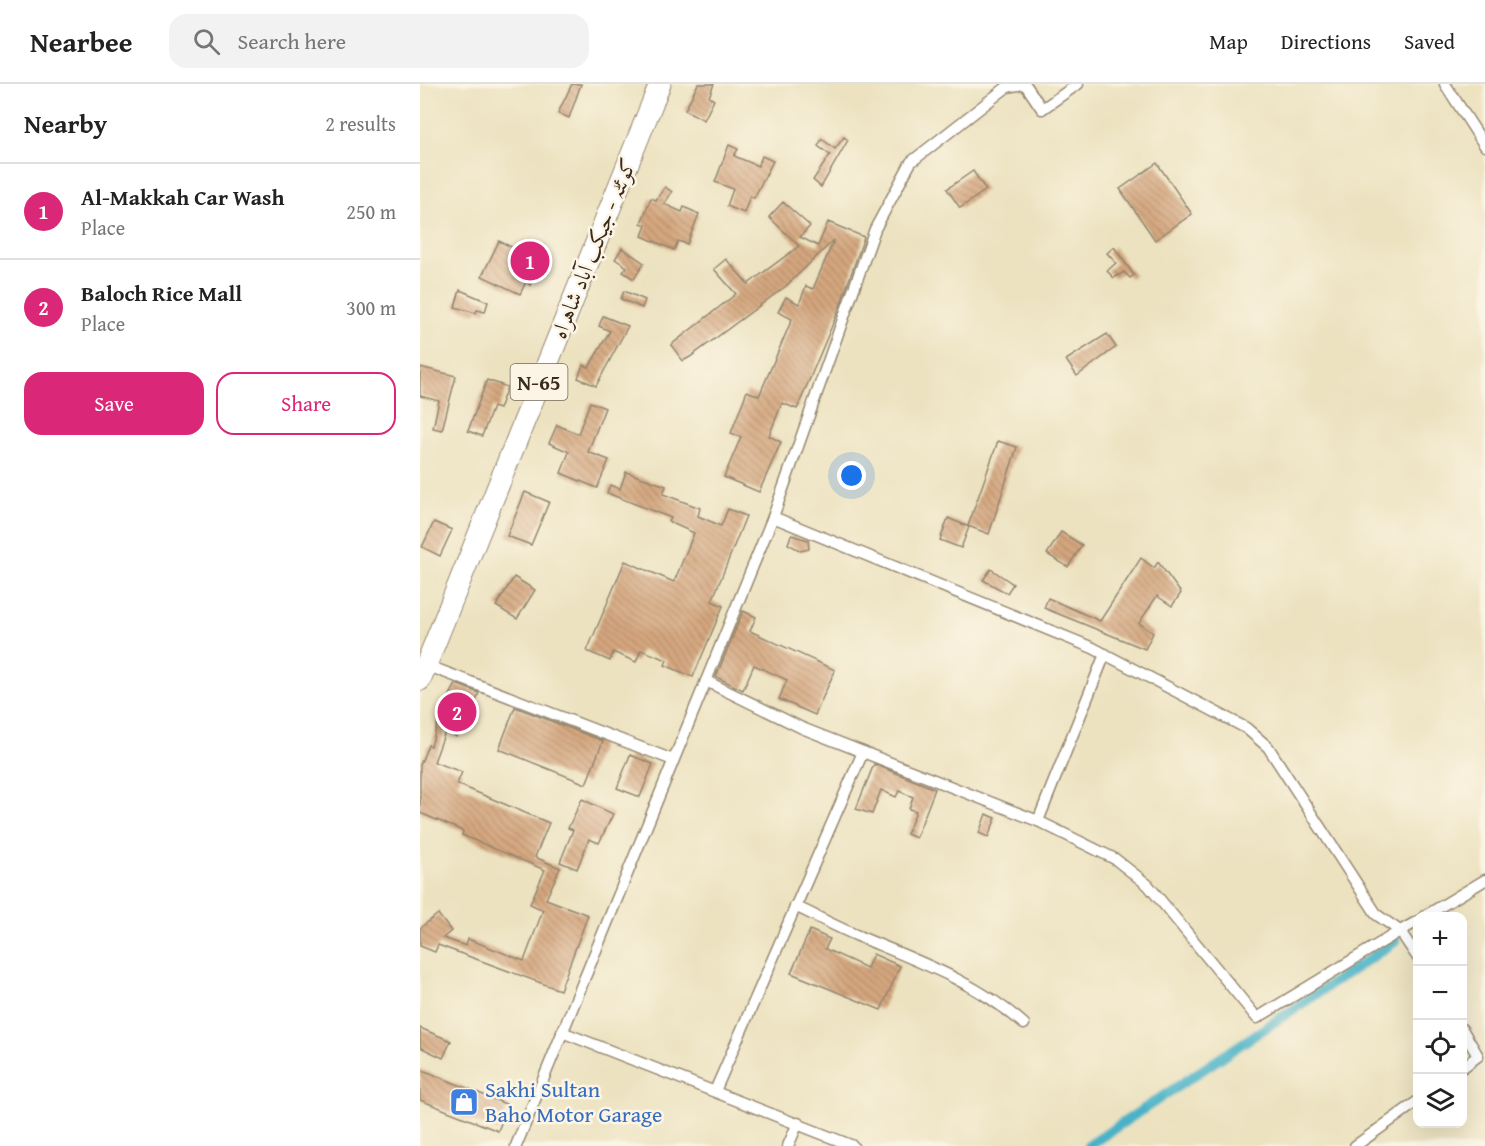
<!DOCTYPE html>
<html lang="en">
<head>
<meta charset="utf-8">
<style>
  :root { --surface:#fff; --page:#f2f2f2; --text:#222; --muted:#767676; --line:#e0e0e0; --accent:#db2777 }
  body { margin:0; font-family:"Gentium Book Plus",Amiri,serif; background:var(--page); color:var(--text) }
  .controls { position:absolute; right:18px; bottom:18px; display:grid; overflow:hidden; border-radius:12px; box-shadow:0 6px 24px #0002 }
  .controls button { width:54px; height:54px; display:grid; place-items:center; padding:0; border:0; border-bottom:2px solid var(--line); background:var(--surface); color:var(--text); font:30px sans-serif }
  .you { position:absolute; left:432px; top:392px; width:21px; height:21px; margin:-15px; border:4px solid #fff; border-radius:50%; background:#1a73e8; box-shadow:0 0 0 9px #1a73e833 }
  .badge { display:grid; place-items:center; width:39px; height:39px; border-radius:50%; background:var(--accent); color:#fff; font-size:20px; font-weight:700 }
  .pin { position:absolute; translate:-50% -50%; border:3px solid #fff; box-shadow:0 2px 6px #0006 }
  .list { margin:0; padding:0; list-style:none }
  h2 { display:flex; justify-content:space-between; align-items:center; height:78px; margin:0; padding:0 24px; font-size:26px }
  h2 small { font-size:20px; font-weight:400; color:var(--muted) }
  .list li { display:grid; grid-template-columns:39px 1fr auto; gap:18px; align-items:center; box-sizing:border-box; height:96px; padding:0 24px; border-top:2px solid var(--line) }
  .list b { display:block; font-size:22px; white-space:nowrap }
  .list p { margin:0; font-size:20px; white-space:nowrap; color:var(--muted) }
  .list em { font-size:20px; font-style:normal; color:var(--muted) }
  .actions { display:flex; gap:12px; padding:18px 24px }
  .actions a { flex:1; padding:14px 0; border:2px solid var(--accent); border-radius:18px; text-align:center; font-size:21px; color:var(--accent) }
  .actions .main { background:var(--accent); color:#fff }
  .icon { flex:none; width:33px; height:33px; fill:none; stroke:currentColor; stroke-width:2; stroke-linecap:round; stroke-linejoin:round }
  .map { position:relative; flex:none; width:1065px; height:1062px; overflow:hidden }
  header { display:flex; align-items:center; gap:36px; box-sizing:border-box; height:84px; padding:0 30px; background:var(--surface); border-bottom:2px solid var(--line) }
  header strong { font-size:28px }
  nav { display:flex; gap:33px; margin-inline-start:auto; font-size:21px }
  .search { width:420px; height:54px; background:var(--page); display:flex; align-items:center; gap:15px; box-sizing:border-box; padding:0 21px; border-radius:18px; color:var(--muted); font-size:22px }
  main { display:flex }
  aside { flex:1; background:var(--surface) }
  .map>svg:first-child { display:block }
</style>
</head>
<body>
<header>
<strong>Nearbee</strong>
<div class="search"><svg class="icon" aria-label="search" viewBox="0 0 24 24"><circle cx="10" cy="10" r="6"/><path d="M15 15l6 6"/></svg>Search here</div>
<nav><a>Map</a><a>Directions</a><a>Saved</a></nav>
</header>
<main>
<aside>
<h2>Nearby<small>2 results</small></h2>
<ul class="list">
<li><span class="badge">1</span><div><b>Al-Makkah Car Wash</b><p>Place</p></div><em>250 m</em></li>
<li><span class="badge">2</span><div><b>Baloch Rice Mall</b><p>Place</p></div><em>300 m</em></li>
</ul>
<div class="actions"><a class="main">Save</a><a>Share</a></div>
</aside>
<div class="map">
<svg width="1065" height="1062" viewBox="0 0 1065 1062">
  <defs>
    <pattern id="building-back-hatch" width="6" height="6" patternUnits="userSpaceOnUse" patternTransform="scale(1.5)"><rect width="6" height="6" fill="#d5a77f"/><path d="M-1 5l2 2M0 0l6 6M5-1l2 2" fill="none" stroke="#ae8867"/></pattern>
  </defs>
  <rect width="100%" height="100%" fill="#fcf5e5"/>
  <filter id="ink" filterUnits="userSpaceOnUse"><feTurbulence type="fractalNoise" baseFrequency=".0167" numOctaves="2"/><feDisplacementMap in="SourceGraphic" scale="12" xChannelSelector="R" yChannelSelector="G"/><feConvolveMatrix kernelMatrix="1 2 1 2 8 2 1 2 1" color-interpolation-filters="sRGB"/></filter>
  <filter id="wash" filterUnits="userSpaceOnUse"><feTurbulence type="fractalNoise" baseFrequency=".008" numOctaves="4" result="noise"/><feDisplacementMap in="SourceGraphic" scale="24" xChannelSelector="R" yChannelSelector="G"/><feGaussianBlur stdDeviation="1.35" result="paint"/><feColorMatrix in="noise" values="0 0 0 0 0 0 0 0 0 0 0 0 0 0 0 0 0 1.4 0 .05"/><feComposite in="paint" operator="in"/></filter>
  <g filter="url(#wash)">
    <rect width="100%" height="100%" fill="#ece2c0"/>
    <g fill="none" stroke-linecap="round" stroke-linejoin="round">
      <path stroke="#49b2c7" stroke-width="10" d="M668,1062L976,857"/>
    </g>
    <g id="blocks">
      <g fill="url(#building-back-hatch)">
        <path d="M152,0H161L149,34L138,29Z"/>
        <path d="M278,0H294L289,13L294,16L284,36L265,26Z"/>
        <path d="M424,53L428,56L401,103L393,96L410,71L398,62L402,55L415,65Z"/>
        <path d="M309,61L318,65L314,72L338,82L342,72L353,77L334,114L330,112L324,129L307,122L313,105L295,98Z"/>
        <path d="M737,79L772,130L735,156L700,105Z"/>
        <path d="M553,87L566,106L540,124L527,105Z"/>
        <path d="M245,103L252,108L244,120L262,128L264,123L279,130L267,160L258,157L254,166L222,152L226,141L221,139L231,114L236,116Z"/>
        <path d="M363,118L390,142L380,153L398,162L408,138L444,153L419,225L377,325L362,319L349,352L361,358L339,408L304,393L321,353L311,349L327,307L339,312L372,235L358,228L366,213L379,220L386,202L393,205L414,156L366,202L270,273L263,277L251,261L316,210L294,185L306,175L328,200L379,162L349,133Z"/>
        <path d="M109,156L125,162L110,201L106,198L100,210L62,192L79,157L104,169Z"/>
        <path d="M694,163L714,191L710,194L704,188L694,194L687,187L696,179L687,169Z"/>
        <path d="M202,164L224,179L214,195L203,188L207,183L195,175Z"/>
        <path d="M40,206L68,218L65,228L57,226L56,229L35,223Z"/>
        <path d="M204,207L225,216L222,224L201,215Z"/>
        <path d="M183,232L208,242L176,302L158,294L163,281L169,283L190,247L179,242Z"/>
        <path d="M687,250L696,263L657,292L646,276Z"/>
        <path d="M0,283L36,292L22,346L13,344L19,317L0,312Z"/>
        <path d="M67,296L87,303L79,325L73,323L62,352L48,347Z"/>
        <path d="M170,318L185,324L168,368L189,376L177,404L141,389L149,368L129,359L137,341L158,350Z"/>
        <path d="M578,357L597,363L569,450L548,442Z"/>
        <path d="M206,388L246,402L243,410L280,424L278,432L301,442L308,425L326,432L292,517L303,522L273,593L245,581L247,576L221,566L216,578L193,568L190,577L167,567L205,477L254,498L274,449L249,438L251,434L187,409L190,401L200,405Z"/>
        <path d="M105,408L129,418L111,461L87,452Z"/>
        <path d="M528,434L549,443L541,464L520,456Z"/>
        <path d="M14,438L32,446L20,472L2,463Z"/>
        <path d="M641,448L662,461L648,483L627,470Z"/>
        <path d="M371,451L388,456L389,465L381,467L368,460Z"/>
        <path d="M721,474L734,484L738,478L761,509L752,522L737,512L719,539L733,549L725,565L624,524L628,514L680,537Z"/>
        <path d="M571,485L593,500L587,509L563,496Z"/>
        <path d="M94,493L115,506L97,535L76,522Z"/>
        <path d="M323,527L336,533L330,547L415,586L395,631L359,615L367,596L334,581L323,606L296,593Z"/>
        <path d="M36,600L59,609L51,631L36,653L26,645L14,678L42,688L37,700L129,739L115,773L140,784L126,815L168,831L140,906L18,861L15,868L0,862V844L18,830L31,847L23,854L46,862L48,855L104,877L123,826L110,820L125,786L42,751L43,747L0,729V681L8,661L11,662L21,628Z"/>
        <path d="M95,623L183,657L166,700L79,665Z"/>
        <path d="M210,671L233,680L220,713L197,704Z"/>
        <path d="M454,680L515,705L496,754L487,750L496,727L489,725L493,713L479,707L476,713L461,706L452,730L436,725Z"/>
        <path d="M162,715L193,730L179,759L169,755L157,785L140,778L153,746L148,744Z"/>
        <path d="M566,730L576,734L568,753L559,749Z"/>
        <path d="M390,846L410,855L405,865L447,884L453,870L480,882L461,926L371,889Z"/>
        <path d="M0,944L31,957L23,974L0,963Z"/>
        <path d="M0,985L88,1021L78,1047L0,1016Z"/>
      </g>
    </g>
  </g>
  <g filter="url(#ink)">
    <use href="#blocks" fill-opacity="0" stroke="#94866f" stroke-width="1.5"/>
    <g fill="none" stroke-linecap="round" stroke-linejoin="round">
      <g stroke="#94866f" stroke-width="13">
        <g id="street">
          <path d="M603,0L587,3L491,78L455,145L353,433L673,564L826,644L848,663L957,831L980,847L998,837"/>
          <path d="M605,0L622,25L658,0"/>
          <path d="M1025,0L1065,62"/>
          <path d="M685,570L618,737L695,775L728,801L837,934L980,847L998,874"/>
          <path d="M6,581L253,676"/>
          <path d="M286,597L382,644L618,737"/>
          <path d="M375,822C396,832 417,843 438,852C495,876 557,898 604,940"/>
          <path d="M1005,832L1065,796"/>
          <path d="M1042,945L1058,972L1042,984"/>
          <path d="M142,948L433,1062"/>
          <path d="M295,1007L443,668"/>
          <path d="M96,1062L353,433"/>
          <path d="M368,1062L378,1039"/>
          <path d="M935,1062L998,1017"/>
        </g>
      </g>
      <g stroke="#94866f" stroke-width="23">
        <path id="highway" d="M0,596L240,0"/>
      </g>
      <use href="#street" stroke="#fff" stroke-width="10"/>
      <use href="#highway" stroke="#fff" stroke-width="21"/>
    </g>
  </g>
  <defs>
    <g id="shop-square" transform="scale(1.5)"><rect x="-9" y="-9" width="18" height="18" rx="4" fill="#3f7fe0" stroke="#fcf5e5"/><path d="M-5-2.5h2.3a2.7 3.5 0 0 1 5.4 0H5L5.5 6h-11ZM-1.5-2.5h3a1.5 2.3 0 0 0-3 0Z" fill="#fff"/></g>
  </defs>
  <g fill-rule="evenodd">
    <use href="#shop-square" x="44" y="1018"/>
  </g>
  <g text-anchor="middle" dominant-baseline="central" stroke-width="5" stroke-linejoin="round" paint-order="stroke">
    <rect fill="#fcf5e5" stroke="#75675a" stroke-width="1.5" x="90.5" y="280" width="57" height="36" rx="4.5"/>
    <g font-size="21" font-weight="bold" fill="#3b2a1e">
      <text x="119" y="298">N-65</text>
    </g>
    <g font-size="22" fill="#3b2a1e" stroke="#fcf5e5">
      <text transform="translate(173 164) rotate(-68)">کوئٹہ - جیکب آباد شاہراہ</text>
    </g>
    <g font-size="22" fill="#366cbe" stroke="#fcf5e5" text-anchor="start">
      <text x="65" y="1005">Sakhi Sultan<tspan x="65" dy="25">Baho Motor Garage</tspan></text>
    </g>
  </g>
</svg>
<div class="controls">
<button>+</button>
<button>−</button>
<button><svg class="icon" aria-label="locate" viewBox="0 0 24 24"><circle cx="12" cy="12" r="6"/><path d="M12 2v4M12 18v4M2 12h4M18 12h4"/></svg></button>
<button><svg class="icon" aria-label="layers" viewBox="0 0 24 24"><path d="M12 4l9 5-9 5-9-5zM3 14l9 5 9-5"/></svg></button>
</div>
<div class="you"></div>
<div class="pin badge" style="left:110px;top:177px">1</div>
<div class="pin badge" style="left:37px;top:628px">2</div>
</div>
</main>
</body>
</html>
